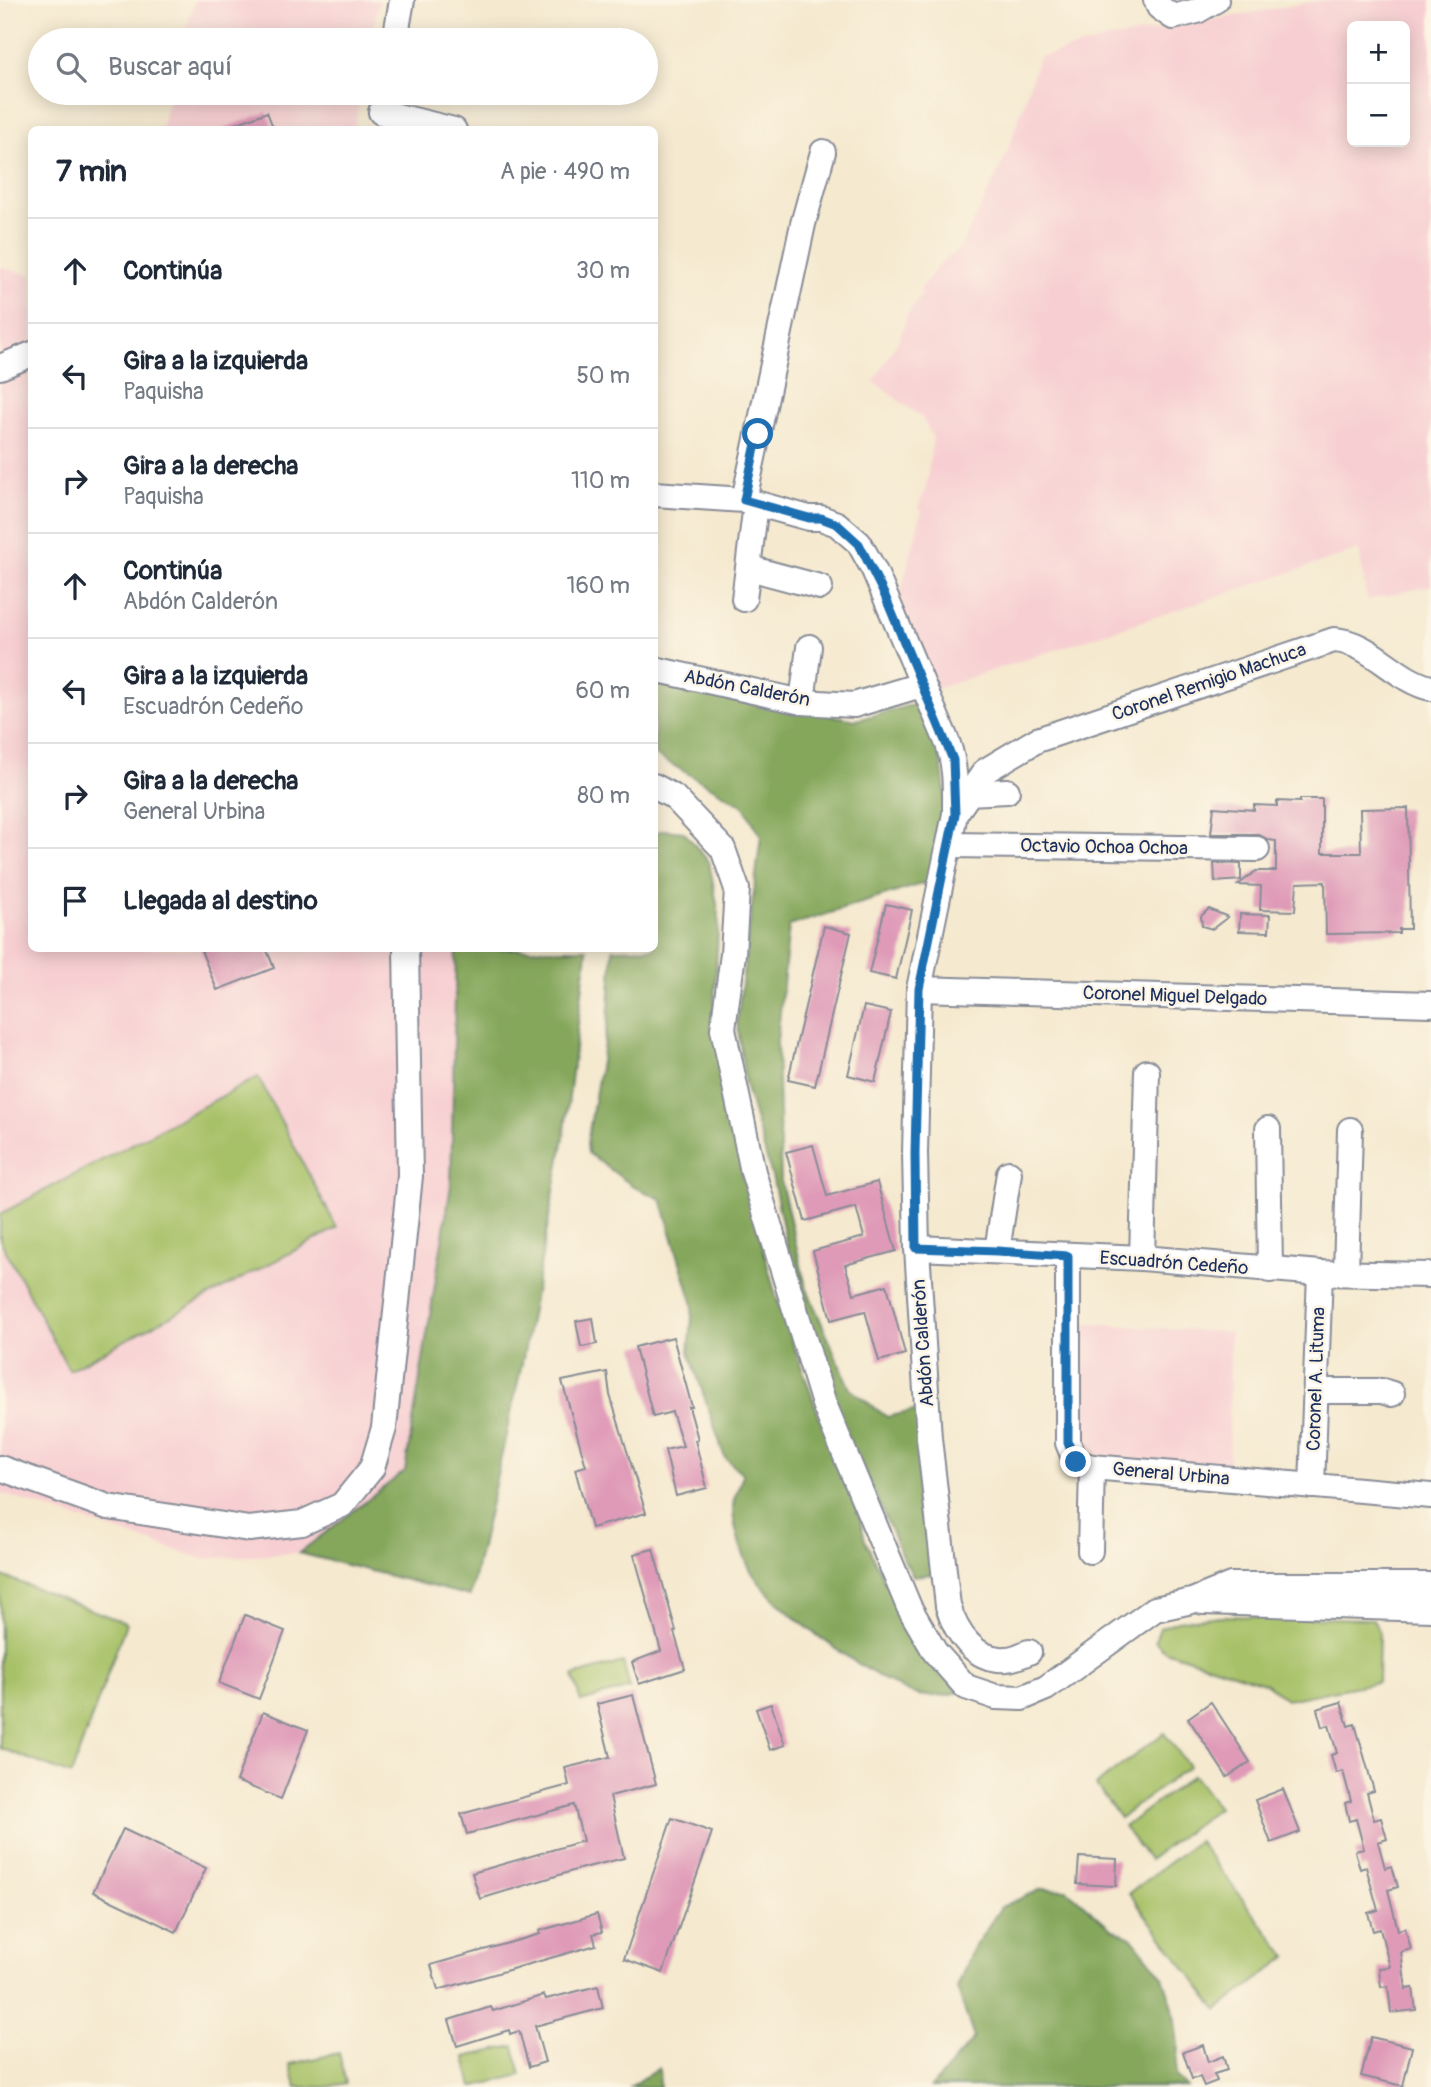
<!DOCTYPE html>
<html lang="es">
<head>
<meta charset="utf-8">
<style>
  :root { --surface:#fff; --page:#f2f2f3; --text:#1f2937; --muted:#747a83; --line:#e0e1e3 }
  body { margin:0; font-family:Pangolin,sans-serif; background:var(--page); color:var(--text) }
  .controls { position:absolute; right:21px; top:21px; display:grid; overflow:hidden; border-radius:10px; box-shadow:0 4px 18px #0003 }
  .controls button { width:63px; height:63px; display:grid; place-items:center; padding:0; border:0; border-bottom:2px solid var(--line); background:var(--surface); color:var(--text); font:35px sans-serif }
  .stop { position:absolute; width:21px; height:21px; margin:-16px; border:5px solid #1f6fb2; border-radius:50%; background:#fff }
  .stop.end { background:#1f6fb2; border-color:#fff; box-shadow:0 2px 7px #0008 }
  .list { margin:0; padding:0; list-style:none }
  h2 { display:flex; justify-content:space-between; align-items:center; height:91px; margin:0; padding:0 28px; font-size:30px }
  h2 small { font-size:23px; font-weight:400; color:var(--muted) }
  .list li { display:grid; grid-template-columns:46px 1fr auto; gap:21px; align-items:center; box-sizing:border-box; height:105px; padding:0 28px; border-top:2px solid var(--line) }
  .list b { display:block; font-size:26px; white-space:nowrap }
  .list p { margin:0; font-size:23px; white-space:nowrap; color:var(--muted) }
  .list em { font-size:23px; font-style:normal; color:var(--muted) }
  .icon { flex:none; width:38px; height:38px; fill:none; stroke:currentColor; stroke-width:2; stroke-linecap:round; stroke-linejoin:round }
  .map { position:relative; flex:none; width:1431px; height:2087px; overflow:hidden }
  .search { position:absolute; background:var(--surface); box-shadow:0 4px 18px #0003; left:28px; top:28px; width:630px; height:77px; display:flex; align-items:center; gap:18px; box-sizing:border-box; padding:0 24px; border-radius:38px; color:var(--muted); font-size:26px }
  .panel { position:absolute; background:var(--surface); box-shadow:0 4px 18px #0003; left:28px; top:126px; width:630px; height:826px; border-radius:10px }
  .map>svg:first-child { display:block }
</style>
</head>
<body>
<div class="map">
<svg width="1431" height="2087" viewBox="0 0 1431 2087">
  <rect width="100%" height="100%" fill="#fcf5e5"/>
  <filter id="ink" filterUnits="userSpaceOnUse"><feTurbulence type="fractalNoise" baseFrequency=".0143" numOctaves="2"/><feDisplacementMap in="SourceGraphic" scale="14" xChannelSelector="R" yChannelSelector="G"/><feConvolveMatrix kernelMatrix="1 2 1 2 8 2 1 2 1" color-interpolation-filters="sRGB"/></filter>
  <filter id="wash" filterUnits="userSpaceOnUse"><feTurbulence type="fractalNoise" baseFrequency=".00686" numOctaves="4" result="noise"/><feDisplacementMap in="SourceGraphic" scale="28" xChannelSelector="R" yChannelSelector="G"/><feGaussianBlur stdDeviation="1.57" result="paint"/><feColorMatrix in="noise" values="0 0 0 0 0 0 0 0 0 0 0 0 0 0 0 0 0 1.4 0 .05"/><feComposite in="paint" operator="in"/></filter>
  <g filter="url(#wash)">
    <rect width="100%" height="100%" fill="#f5e9cf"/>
    <g fill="#f7cfd2" fill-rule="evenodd">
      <path d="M195,0H379L371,40H183Z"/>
      <path d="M1323,0H1431V586L1367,600L1359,550L933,690L899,599L922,510L918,508L926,487L933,438L922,418L874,382L900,337L908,313L923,293L919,291L936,268L960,247L991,188L1009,147L1039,57L1108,39ZM1352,26H1405V142H1352Z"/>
      <path d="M170,93H361L354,129L161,130Z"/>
      <path d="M0,267L32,275V948L456,949L451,1185L405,1472L298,1553L203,1559L0,1493Z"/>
      <path d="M1076,1323L1230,1332L1229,1467L1080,1454Z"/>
    </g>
    <g fill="#a7c167" stroke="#617862" stroke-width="2">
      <path d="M258,1077L337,1228L69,1370L0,1240V1214Z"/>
      <path d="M0,1575L126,1623L71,1775L0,1748Z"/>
      <path d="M1220,1616L1373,1619L1379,1632L1378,1682L1287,1700L1267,1684L1165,1651L1155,1641L1160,1628L1177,1621Z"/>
      <path d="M623,1662L630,1688L581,1702L573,1676Z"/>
      <path d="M1164,1733L1189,1766L1120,1818L1096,1785Z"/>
      <path d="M1193,1775L1218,1808L1149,1860L1124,1827Z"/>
      <path d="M1198,1841L1287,1957L1217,2010L1129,1893Z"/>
      <path d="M514,2046L521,2075L472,2087L465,2057Z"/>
      <path d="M339,2053L346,2083L327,2087H296L290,2064Z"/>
    </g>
    <g fill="#85a75c" stroke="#506b5d" stroke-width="2">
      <path d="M654,678L715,694L856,720L923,702L938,738L946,798L931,881L789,926L777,1042L781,1182L806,1287L850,1389L887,1417L918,1410L934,1574L913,1576L902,1556L877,1499L853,1451L820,1369L788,1251L773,1180L745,1084L737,1022L761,836L743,805L655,755Z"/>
      <path d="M663,830L684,832L709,862L719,915L714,1006L758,1229L775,1293L820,1418L856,1503L865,1540L883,1578L957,1692C944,1697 922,1698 909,1692C868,1675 769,1607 749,1567C741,1552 730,1516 734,1500C736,1491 741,1484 743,1474L725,1458L689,1352L693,1305L661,1199L634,1187L588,1153L587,1143L608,1021L613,949L654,948L655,833Z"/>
      <path d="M456,949H587V952L564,1137L522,1364L470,1596L299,1553L405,1471L451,1185Z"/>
      <path d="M1042,1889L1067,1890L1111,1928L1131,1937L1163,1977L1173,2007L1178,2044L1176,2076L1187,2087H931L974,2038L957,1988L971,1952L1001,1907Z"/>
      <path d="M659,2068L660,2087H630Z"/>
    </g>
    <g id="blocks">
      <g fill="#df9ab7">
        <path d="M267,112L274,130H225V128Z"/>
        <path d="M1300,799H1322V853H1361L1360,809L1408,808L1410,929H1399V933L1326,934L1325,882L1297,883L1295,911L1260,910L1261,886L1238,885L1256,871H1276V841L1269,840L1257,834H1211L1214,807L1254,810V805L1277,806V801L1300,802Z"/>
        <path d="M1214,863L1241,864V880L1215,882Z"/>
        <path d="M886,904L912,910L896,979L869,973Z"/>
        <path d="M1209,909L1228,917L1212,929L1202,926L1201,916Z"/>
        <path d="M1240,914L1270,915L1269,932L1239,931Z"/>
        <path d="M824,926L851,933L815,1086L788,1080Z"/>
        <path d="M200,948H266L274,968L217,990Z"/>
        <path d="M864,1006L891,1012L875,1082L848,1075Z"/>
        <path d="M813,1145L827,1196L877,1182L896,1251L845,1265L854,1294L887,1285L905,1354L879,1361L865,1311L831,1320L813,1251L864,1237L856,1207L805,1221L786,1152Z"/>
        <path d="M593,1318L597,1344L581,1347L576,1321Z"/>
        <path d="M673,1337L692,1407H689L698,1439L695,1440L707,1488L676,1496L665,1450L683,1446L672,1412L653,1417L635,1347Z"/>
        <path d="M607,1372L610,1395L646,1513L591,1528L575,1469L586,1466L562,1381Z"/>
        <path d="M653,1549L676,1631L674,1632L685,1669L639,1684L632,1662L661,1651L634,1554Z"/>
        <path d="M245,1615L285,1631L259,1699L219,1683Z"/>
        <path d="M633,1695L656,1784L610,1796L624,1858L579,1869L480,1899L472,1873L583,1841L574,1805L467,1834L461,1814L569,1785L565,1768L610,1757L597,1704Z"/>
        <path d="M1211,1702L1250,1762L1227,1777L1188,1718Z"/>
        <path d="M1341,1702L1348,1726L1355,1724L1374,1791L1367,1793L1374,1820L1381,1818L1387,1839L1378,1842L1385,1868L1392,1866L1398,1887L1388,1890L1398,1930L1405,1928L1411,1949L1401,1952L1406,1989L1413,1988L1416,2010L1391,2013L1388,1986L1381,1987L1379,1968L1390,1967L1380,1929L1373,1931L1368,1913L1378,1910L1366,1867L1360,1869L1355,1851L1364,1849L1356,1819L1349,1821L1345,1803L1351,1801L1343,1771L1336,1773L1331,1755L1337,1753L1329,1725L1322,1727L1317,1709Z"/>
        <path d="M771,1704L785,1745L770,1750L756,1709Z"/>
        <path d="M263,1712L308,1730L281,1799L236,1781Z"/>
        <path d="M1283,1789L1300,1832L1271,1843L1255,1800Z"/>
        <path d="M672,1818L712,1832L663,1973L624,1959Z"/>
        <path d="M123,1829L206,1868L176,1932L93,1892Z"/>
        <path d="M1079,1857L1117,1859L1116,1886L1077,1884Z"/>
        <path d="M597,1914L602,1932L593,1934L596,1945L438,1990L431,1965L540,1934L539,1931Z"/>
        <path d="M598,1986L603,2008L535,2026L545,2062L529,2067L519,2031L510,2034L509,2030L457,2046L449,2020L491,2007L493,2011L544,1995L546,1999Z"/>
        <path d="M1371,2037L1412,2047L1403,2086L1361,2076Z"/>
        <path d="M1203,2045L1208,2062L1223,2056L1227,2070L1214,2074L1217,2081L1204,2086L1200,2077L1192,2079L1183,2052Z"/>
      </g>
    </g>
  </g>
  <g filter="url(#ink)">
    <use href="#blocks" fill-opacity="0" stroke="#888c96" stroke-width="2"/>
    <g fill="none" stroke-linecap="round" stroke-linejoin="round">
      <g stroke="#888c96" stroke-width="28">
        <g id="minor">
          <path d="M1156,0L1159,7L1173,17L1197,11L1216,0"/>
          <path d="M395,40L402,0"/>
          <path d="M381,112L454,130"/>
          <path d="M0,367L32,354"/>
          <path d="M654,494L744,500L809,518H821L837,524L859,543L874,570L948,744C956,767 955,789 955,814"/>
          <path d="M744,500L803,224L823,152"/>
          <path d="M749,568L820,587"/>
          <path d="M744,599L756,504"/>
          <path d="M654,669L802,702L854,705L921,685"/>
          <path d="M802,702L809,647"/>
          <path d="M654,786L674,797L723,849L737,889L733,954L723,1029L753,1172L824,1404L909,1607L935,1652L966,1687L996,1697L1022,1698L1046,1688L1155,1609L1192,1601L1231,1585H1431"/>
          <path d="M968,793L1007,791"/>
          <path d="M950,845L1257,849"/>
          <path d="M919,989L1431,1004"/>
          <path d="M1268,1129L1270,1270"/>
          <path d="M917,1248L1142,1258L1320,1273L1431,1275"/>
          <path d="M997,1251L1009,1173"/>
          <path d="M1068,1256V1443L1076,1462L1092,1467L1431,1496"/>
          <path d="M1142,1258L1147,1072"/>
          <path d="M1346,1273L1350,1130"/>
          <path d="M1317,1391H1382L1392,1394"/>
          <path d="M0,1468L108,1507L249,1529L302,1523L342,1505L372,1468L384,1428L410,1176L406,948"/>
          <path d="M1312,1486L1320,1273"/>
          <path d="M1090,1551L1092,1467"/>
          <path d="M1203,1602L1431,1609"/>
          <path d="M1029,1652C1023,1654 1014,1659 1007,1659C975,1662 956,1633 948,1606L929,1438L917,1248L915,1153L919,989L955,814L985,771L1037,740L1334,640C1371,642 1395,680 1431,688"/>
        </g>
      </g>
      <use href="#minor" stroke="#fff" stroke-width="24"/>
    </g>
  </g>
  <g fill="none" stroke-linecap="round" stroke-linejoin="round" filter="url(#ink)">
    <path stroke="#1f6fb2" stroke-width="9" d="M758,434L744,500L809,518H821L837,524L859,544L885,596L953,760L955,814L919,989L915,1153L916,1248L997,1251L1068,1256V1443L1076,1462"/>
  </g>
  <g text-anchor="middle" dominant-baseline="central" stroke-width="5" stroke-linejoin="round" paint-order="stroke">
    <g font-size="19" fill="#1b2f5e" stroke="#fcf5e5">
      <text transform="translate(1209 682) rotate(-19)">Coronel Remigio Machuca</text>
      <text transform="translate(747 688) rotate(11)">Abdón Calderón</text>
      <text transform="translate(1104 847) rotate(1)">Octavio Ochoa Ochoa</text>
      <text transform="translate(1175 996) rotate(2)">Coronel Miguel Delgado</text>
      <text transform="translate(1174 1263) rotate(4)">Escuadrón Cedeño</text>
      <text transform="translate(923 1343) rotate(-94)">Abdón Calderón</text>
      <text transform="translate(1316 1379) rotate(-88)">Coronel A. Lituma</text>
      <text transform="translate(1171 1474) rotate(5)">General Urbina</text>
    </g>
  </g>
</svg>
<div class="controls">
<button>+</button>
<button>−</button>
</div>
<div class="stop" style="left:758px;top:434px"></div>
<div class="stop end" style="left:1076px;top:1462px"></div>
<div class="search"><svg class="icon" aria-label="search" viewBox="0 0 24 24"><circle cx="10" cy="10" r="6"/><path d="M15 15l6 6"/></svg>Buscar aquí</div>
<section class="panel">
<h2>7 min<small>A pie · 490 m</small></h2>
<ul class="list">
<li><svg class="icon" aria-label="ahead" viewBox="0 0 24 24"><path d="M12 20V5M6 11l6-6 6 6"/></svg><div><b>Continúa</b></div><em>30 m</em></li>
<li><svg class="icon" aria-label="left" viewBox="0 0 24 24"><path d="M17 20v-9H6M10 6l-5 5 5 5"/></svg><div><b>Gira a la izquierda</b><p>Paquisha</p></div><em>50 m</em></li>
<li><svg class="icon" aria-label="right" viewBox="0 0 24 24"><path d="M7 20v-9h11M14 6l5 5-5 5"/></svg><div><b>Gira a la derecha</b><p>Paquisha</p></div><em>110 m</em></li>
<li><svg class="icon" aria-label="ahead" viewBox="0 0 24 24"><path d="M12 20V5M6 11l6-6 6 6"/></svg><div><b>Continúa</b><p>Abdón Calderón</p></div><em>160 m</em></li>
<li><svg class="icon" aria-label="left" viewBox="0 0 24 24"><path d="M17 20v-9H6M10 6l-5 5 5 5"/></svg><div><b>Gira a la izquierda</b><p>Escuadrón Cedeño</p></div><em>60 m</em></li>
<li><svg class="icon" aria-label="right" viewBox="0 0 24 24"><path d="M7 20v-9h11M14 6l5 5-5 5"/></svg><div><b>Gira a la derecha</b><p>General Urbina</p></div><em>80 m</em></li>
<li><svg class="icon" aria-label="arrive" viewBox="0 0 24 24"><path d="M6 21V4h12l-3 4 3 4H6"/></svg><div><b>Llegada al destino</b></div></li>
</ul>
</section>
</div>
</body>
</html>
